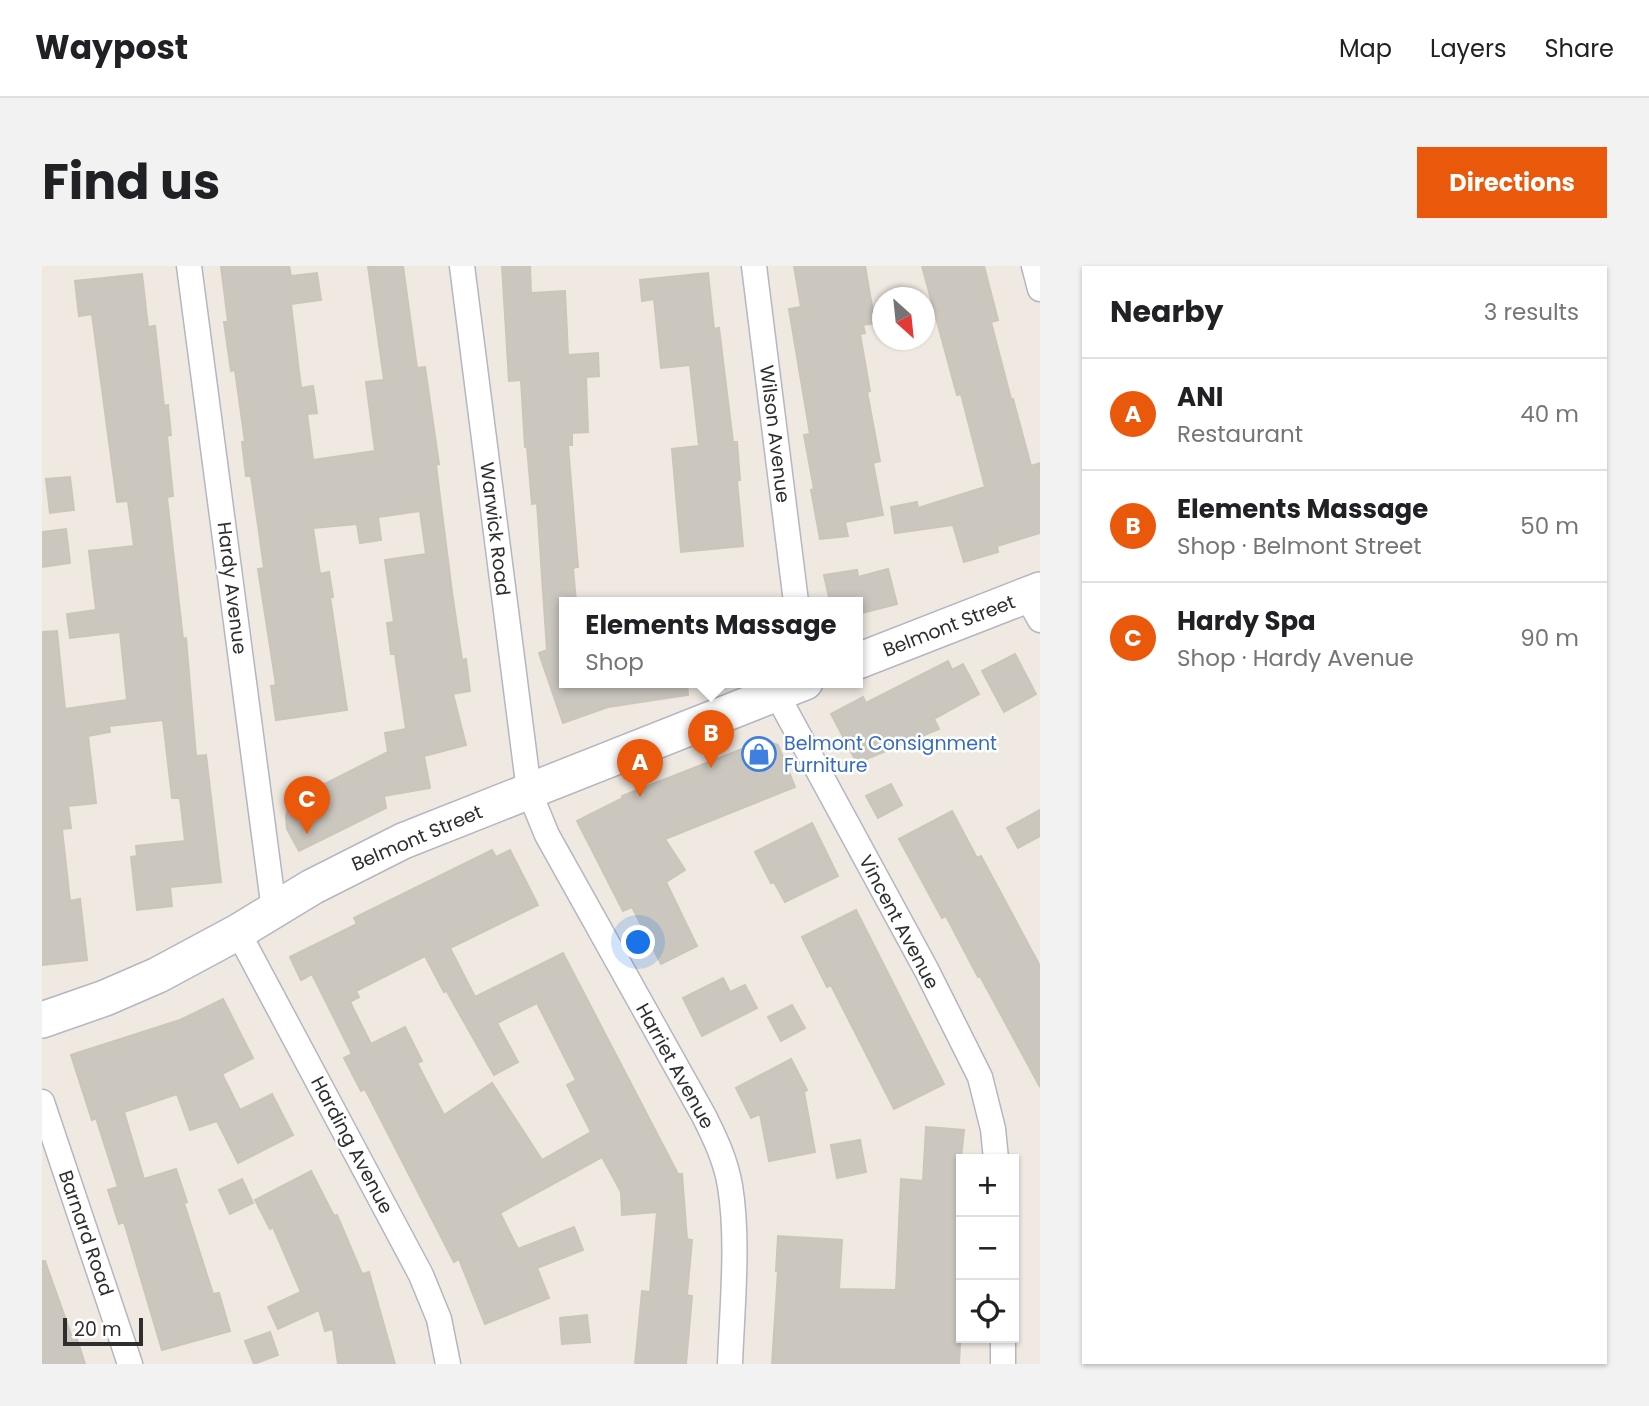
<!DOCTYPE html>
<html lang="en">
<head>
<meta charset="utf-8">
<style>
  :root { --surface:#fff; --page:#f2f2f2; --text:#202124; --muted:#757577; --line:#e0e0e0; --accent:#ea580c }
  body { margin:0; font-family:Poppins,sans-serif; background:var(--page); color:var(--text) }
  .controls { position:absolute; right:21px; bottom:21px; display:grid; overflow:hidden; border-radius:0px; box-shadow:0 2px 5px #0004 }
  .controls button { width:63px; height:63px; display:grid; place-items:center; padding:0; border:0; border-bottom:2px solid var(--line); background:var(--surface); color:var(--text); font:35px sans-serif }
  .compass { position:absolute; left:830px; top:21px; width:63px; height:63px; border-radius:50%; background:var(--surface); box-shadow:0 2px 5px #0004; rotate:153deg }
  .scale { position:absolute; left:21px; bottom:18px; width:80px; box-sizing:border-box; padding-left:7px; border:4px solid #2e2e2e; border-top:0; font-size:19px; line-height:24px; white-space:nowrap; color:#2e2e2e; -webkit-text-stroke:5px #fff; paint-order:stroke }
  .you { position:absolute; left:597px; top:677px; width:24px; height:24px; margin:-18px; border:5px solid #fff; border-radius:50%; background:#1a73e8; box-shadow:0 0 0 10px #1a73e833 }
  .badge { display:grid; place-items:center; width:46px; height:46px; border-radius:50%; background:var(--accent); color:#fff; font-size:23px; font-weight:700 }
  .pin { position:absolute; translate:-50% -58px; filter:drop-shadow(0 2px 4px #0008) }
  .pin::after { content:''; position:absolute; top:37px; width:24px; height:21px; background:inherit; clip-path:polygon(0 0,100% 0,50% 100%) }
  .popup { position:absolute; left:517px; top:331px; width:304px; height:91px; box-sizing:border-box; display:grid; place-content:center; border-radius:0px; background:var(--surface); filter:drop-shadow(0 2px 5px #0005); font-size:23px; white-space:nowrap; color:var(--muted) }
  .popup b { font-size:26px; color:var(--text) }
  .popup::after { content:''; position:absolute; left:50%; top:100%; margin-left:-14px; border:14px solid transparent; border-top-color:var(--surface) }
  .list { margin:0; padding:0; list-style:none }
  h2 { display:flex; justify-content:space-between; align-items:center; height:91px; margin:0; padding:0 28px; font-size:30px }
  h2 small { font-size:23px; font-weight:400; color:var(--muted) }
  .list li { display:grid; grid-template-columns:46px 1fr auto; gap:21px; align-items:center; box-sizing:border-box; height:112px; padding:0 28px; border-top:2px solid var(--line) }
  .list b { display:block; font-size:26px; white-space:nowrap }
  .list p { margin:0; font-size:23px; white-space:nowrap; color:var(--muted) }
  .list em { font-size:23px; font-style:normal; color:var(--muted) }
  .icon { flex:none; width:38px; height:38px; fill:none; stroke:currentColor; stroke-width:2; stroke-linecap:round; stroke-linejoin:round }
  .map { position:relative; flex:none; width:998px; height:1098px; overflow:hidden; border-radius:0px }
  header { display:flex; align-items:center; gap:42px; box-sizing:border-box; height:98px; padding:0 35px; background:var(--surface); border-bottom:2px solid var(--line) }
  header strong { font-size:33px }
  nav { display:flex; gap:38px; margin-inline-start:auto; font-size:24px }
  .intro { display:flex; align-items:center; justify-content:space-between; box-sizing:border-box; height:168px; padding:0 42px }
  h1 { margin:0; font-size:49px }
  .button { padding:18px 32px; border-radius:0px; background:var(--accent); color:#fff; font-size:24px; font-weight:700 }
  main { display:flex; gap:42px; padding:0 42px }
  aside { flex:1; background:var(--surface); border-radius:0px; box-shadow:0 2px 5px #0004 }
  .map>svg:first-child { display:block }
</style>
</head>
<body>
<header>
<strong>Waypost</strong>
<nav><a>Map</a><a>Layers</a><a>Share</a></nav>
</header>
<div class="intro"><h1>Find us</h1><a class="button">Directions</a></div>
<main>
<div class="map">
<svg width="998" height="1098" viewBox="0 0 998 1098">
  <rect width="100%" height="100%" fill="#efe9e1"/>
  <g fill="#cbc7bf" stroke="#cbc5ba" stroke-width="2" fill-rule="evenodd">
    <path d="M179,0H247L249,10L275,7L279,34L249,38L259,122L271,120L275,147L265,148L271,194L333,185L324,116L342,114L326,0H361L375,102L383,101L397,198L394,199L410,326L420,394L424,393L428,425L411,428L424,479L382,490L388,522L342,530L344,542L257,585L245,563L244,551L247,536L346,486L343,467L364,463L353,388H349L345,357L352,356L343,294L384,288L378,245L336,251L339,274L318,277L315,258L271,262L278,308L287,306L291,331H288L305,444L234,454L229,420L234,419L216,303L222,302L209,210H204L200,176H203L193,104L189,105L182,56H186Z"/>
    <path d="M460,0H488L489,27L523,25L526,89L556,87L557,110L544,111L546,166L530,167V179H526L536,301L531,302L534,336H522V416H645L646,429L566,441L521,457L497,387L505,384L495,237L490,238L485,181H483L479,114L467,115Z"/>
    <path d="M752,0H823L833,57L821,59L823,67L818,68L828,125L825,126L838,195L831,197L841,249L803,256L806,270L778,273L769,224L772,223L762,169L768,168L747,43L759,41Z"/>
    <path d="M880,0H942L956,54L949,56L969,133H971L989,200L998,197V267L955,280L956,286L922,296L911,259L853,267L849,241L875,236L876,242L943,221L919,128L915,129Z"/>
    <path d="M666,7L672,63L677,62L691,176H695L698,214H695L701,280L639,286L630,183L657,180L648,99L619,102L612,33L600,35L598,14Z"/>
    <path d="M100,8L106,61L113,60L122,140L126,139L129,169L125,170L131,230L125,231L141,373L144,372L154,490L164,489L179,616L128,621L130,640L95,644L89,591L95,590L94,580L143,575L138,532H130L121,454L67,460L68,466L46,470L54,537L26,540L29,562L20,563L28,635L38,633L45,694L0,699V366L15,365L23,443L85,434L78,366L28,372L25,348L54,344L47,285L92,280L86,235L75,236L50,48L37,50L33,15Z"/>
    <path d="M28,211L32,244L8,247L4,213Z"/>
    <path d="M24,263L28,297L0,301V266Z"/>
    <path d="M846,303L855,338L816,348V336H788L782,309L815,304L816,311Z"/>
    <path d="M973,388L994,428L962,446L940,405Z"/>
    <path d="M906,395L910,404L921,398L937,428L892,453L897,463L815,497L789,448L821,431L824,437Z"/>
    <path d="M723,474L736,479L753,521L623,573L643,604L624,616L655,680L619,698L590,641L581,645L535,555L581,532L580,530Z"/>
    <path d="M849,518L860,539L836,552L824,530Z"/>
    <path d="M998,544V570L976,582L965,562Z"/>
    <path d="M910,545L935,592L939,590L998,700V821L938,710L936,711L904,650L900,652L857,573Z"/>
    <path d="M770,557L796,610L743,636L732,616L729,617L713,586Z"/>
    <path d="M450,584L454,591L468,584L496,639L408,682L433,731L521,687L636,908H640L645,973L650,974L645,1029L650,1030L644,1098H593L600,1025L608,1026L615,946L580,949L579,926L560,891L458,947L476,983L532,961L541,984L495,1002L507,1032L443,1058L417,993L412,996L323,823L319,825L302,792L310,788L270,708L259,714L248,691L315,658L312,652ZM383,690L402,726L404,724L452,809L476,796L455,757L495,737L534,814L525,819L549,866L500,894L450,817L402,849L375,797L380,795L363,761L329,778L308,736L317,731L314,725Z"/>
    <path d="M814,644L902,818L852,843L789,719L785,721L760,671Z"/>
    <path d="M681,712L688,726L703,719L715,742L660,770L641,732Z"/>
    <path d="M181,733L211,792L180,808L198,844L230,828L251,869L196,897L175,855L148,864L135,828L82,846L102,913L134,903L145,936L142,937L171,1028L177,1027L188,1065L120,1084L82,956L77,958L66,924L76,921L54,852L50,854L29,789L138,754Z"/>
    <path d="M750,739L763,762L739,775L726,751Z"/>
    <path d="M749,793L765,824L762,826L773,886L727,895L718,848L709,852L694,822Z"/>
    <path d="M884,861L922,864L919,893L917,1035H919V1058L917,1098H730L736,1005H734L736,970L800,974L797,1023L854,1024L859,913L881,915Z"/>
    <path d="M818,874L824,906L795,912L789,879Z"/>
    <path d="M269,905L292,950L295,949L320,1008L327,1006L353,1098H296L291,1063L283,1065L277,1044L236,1063L226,1041L259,1026L231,961L228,963L213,934Z"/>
    <path d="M200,913L211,937L188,948L177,924Z"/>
    <path d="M0,995H3L31,1074L35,1073L43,1098H0Z"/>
    <path d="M545,1049L548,1076L520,1078L518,1052Z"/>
    <path d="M228,1066L236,1089L212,1098L203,1075Z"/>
  </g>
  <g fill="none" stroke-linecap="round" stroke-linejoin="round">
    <g stroke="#b4b7c1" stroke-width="27">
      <g id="street">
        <path d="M147,0L232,644"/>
        <path d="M420,0L487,525L505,569L662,850C673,872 684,895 688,920C697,973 690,1043 688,1098"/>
        <path d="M712,0L754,336"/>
        <path d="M992,0L998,23"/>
        <path d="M984,329L998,354"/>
        <path d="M734,427L885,705L938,811L951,863L954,893"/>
        <path d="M196,666L379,1009L397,1053L406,1098"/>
        <path d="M0,836L88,1098"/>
        <path d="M961,1072V1098"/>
      </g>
    </g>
    <g stroke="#b4b7c1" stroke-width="38">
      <g id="secondary">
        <path d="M816,395L998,324"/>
        <path d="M0,754L63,732L116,709L196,666L270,621L361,575L763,416"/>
      </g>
    </g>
    <use href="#street" stroke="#fff" stroke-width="24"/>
    <use href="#secondary" stroke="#fff" stroke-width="35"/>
  </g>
  <defs>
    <g id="shop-ring" transform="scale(1.75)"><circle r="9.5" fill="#fff" stroke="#3f7fe0" stroke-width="1.5"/><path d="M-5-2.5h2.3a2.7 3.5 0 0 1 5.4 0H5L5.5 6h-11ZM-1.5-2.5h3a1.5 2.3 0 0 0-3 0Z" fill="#3f7fe0"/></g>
  </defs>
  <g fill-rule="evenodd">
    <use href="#shop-ring" x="717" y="488"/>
  </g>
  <g text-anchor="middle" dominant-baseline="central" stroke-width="5" stroke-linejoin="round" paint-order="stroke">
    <g font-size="19" fill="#2e2e2e" stroke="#fff">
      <text transform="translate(733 168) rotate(83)">Wilson Avenue</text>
      <text transform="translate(453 263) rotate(83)">Warwick Road</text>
      <text transform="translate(190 322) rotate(83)">Hardy Avenue</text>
      <text transform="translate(907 360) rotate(-21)">Belmont Street</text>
      <text transform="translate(375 572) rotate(-23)">Belmont Street</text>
      <text transform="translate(857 656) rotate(62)">Vincent Avenue</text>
      <text transform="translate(633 800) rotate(61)">Harriet Avenue</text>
      <text transform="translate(310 879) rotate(62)">Harding Avenue</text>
      <text transform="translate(44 967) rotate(71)">Barnard Road</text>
    </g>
    <g font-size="19" fill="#366cbe" stroke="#fff" text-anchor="start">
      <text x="742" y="477">Belmont Consignment<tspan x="742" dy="22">Furniture</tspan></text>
    </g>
  </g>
</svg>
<div class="controls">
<button>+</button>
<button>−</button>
<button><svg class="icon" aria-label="locate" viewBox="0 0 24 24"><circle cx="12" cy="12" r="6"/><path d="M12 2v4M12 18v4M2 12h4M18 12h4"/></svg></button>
</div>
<svg class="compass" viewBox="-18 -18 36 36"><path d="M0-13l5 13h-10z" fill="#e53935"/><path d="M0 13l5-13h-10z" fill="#757577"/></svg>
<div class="scale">20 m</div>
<div class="you"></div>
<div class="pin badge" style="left:598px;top:531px">A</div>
<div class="pin badge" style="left:669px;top:502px">B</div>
<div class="popup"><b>Elements Massage</b>Shop</div>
<div class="pin badge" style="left:265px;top:568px">C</div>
</div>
<aside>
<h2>Nearby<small>3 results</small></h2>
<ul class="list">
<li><span class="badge">A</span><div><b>ANI</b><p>Restaurant</p></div><em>40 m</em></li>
<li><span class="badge">B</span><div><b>Elements Massage</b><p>Shop · Belmont Street</p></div><em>50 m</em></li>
<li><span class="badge">C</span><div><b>Hardy Spa</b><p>Shop · Hardy Avenue</p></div><em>90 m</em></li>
</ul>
</aside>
</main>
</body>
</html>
